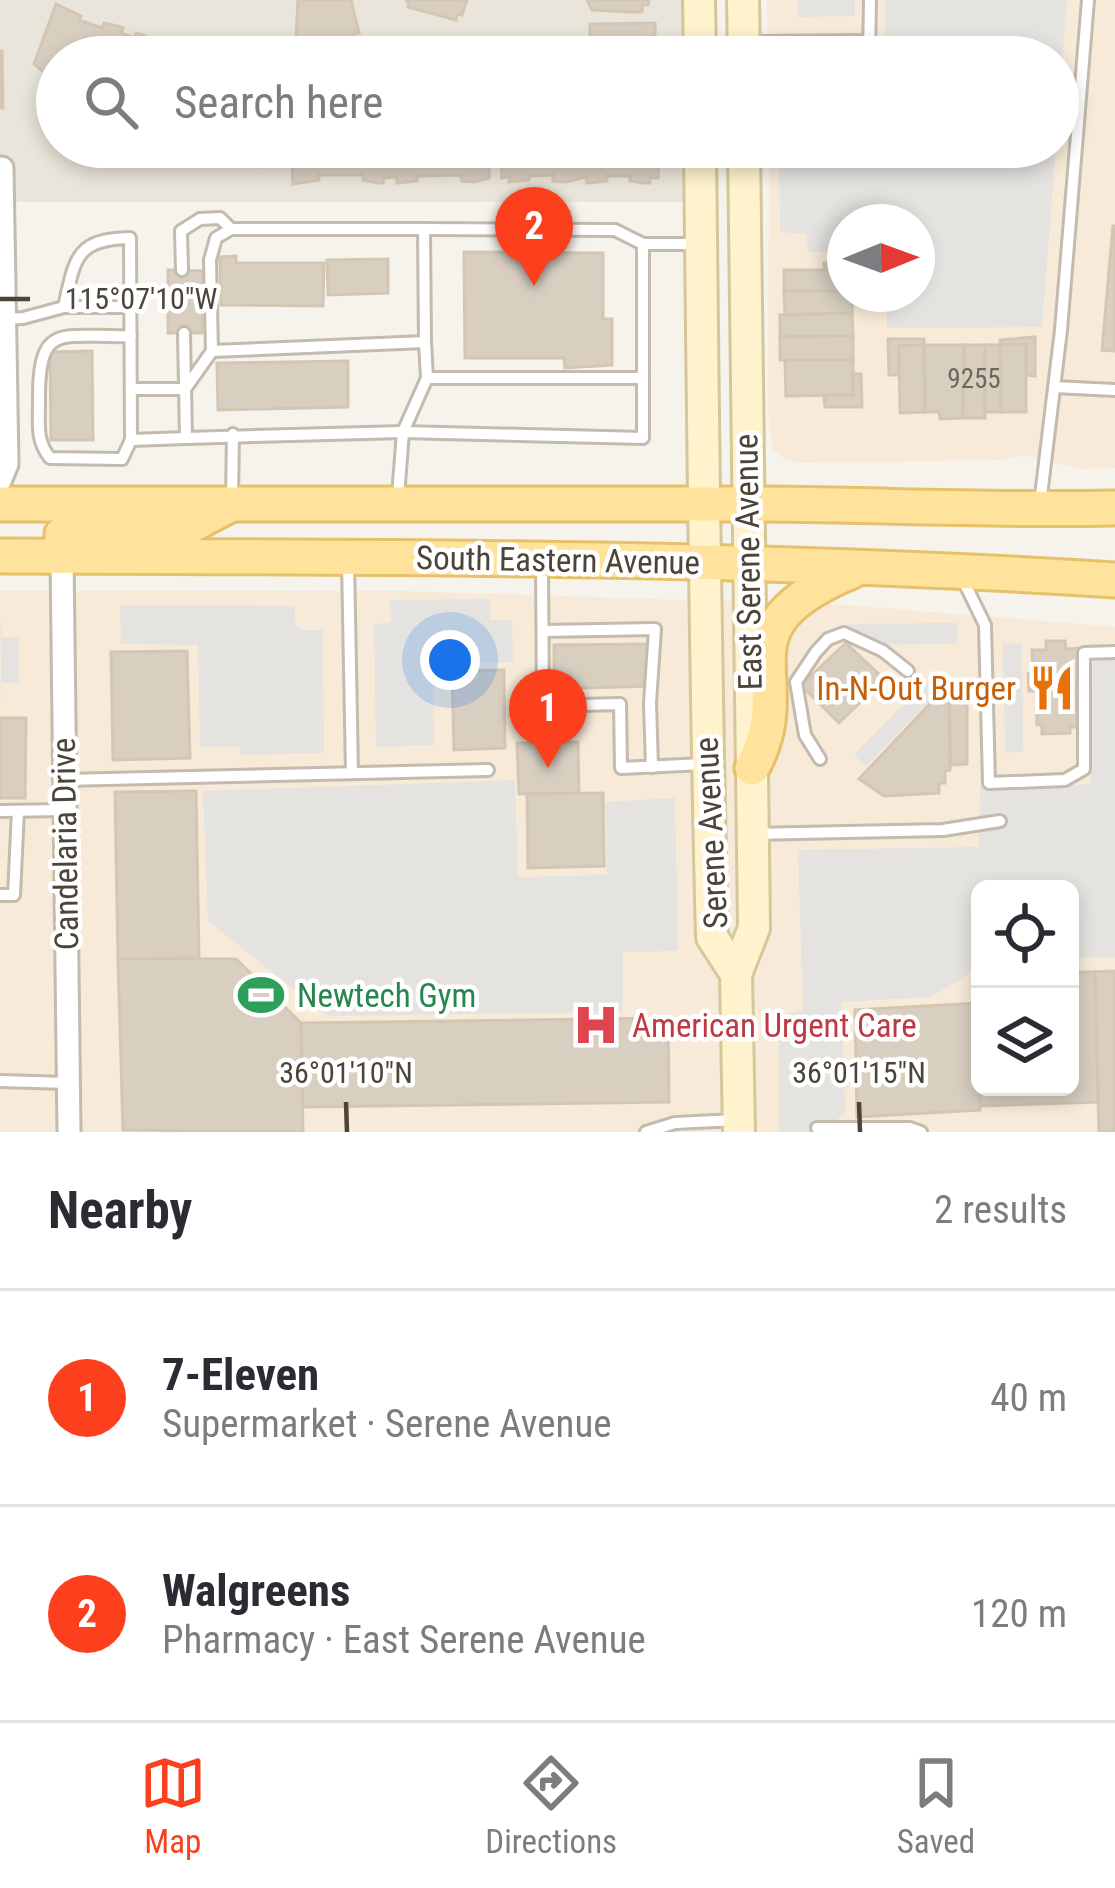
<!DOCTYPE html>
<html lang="en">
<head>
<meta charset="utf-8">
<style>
  :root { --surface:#fff; --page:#f7f7f7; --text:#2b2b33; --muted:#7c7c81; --line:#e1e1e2; --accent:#fc3f1d }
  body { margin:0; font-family:"Roboto Condensed",sans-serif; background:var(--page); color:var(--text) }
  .controls { position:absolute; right:36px; bottom:36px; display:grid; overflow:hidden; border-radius:18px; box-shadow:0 6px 18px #0003 }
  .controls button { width:108px; height:108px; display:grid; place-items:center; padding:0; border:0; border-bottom:3px solid var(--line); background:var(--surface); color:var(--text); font:60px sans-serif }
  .compass { position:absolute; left:827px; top:204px; width:108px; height:108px; border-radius:50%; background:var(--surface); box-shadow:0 6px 18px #0003; rotate:89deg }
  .you { position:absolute; left:450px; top:660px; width:42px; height:42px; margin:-30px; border:9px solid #fff; border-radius:50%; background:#1a73e8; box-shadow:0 0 0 18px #1a73e833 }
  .badge { display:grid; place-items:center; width:78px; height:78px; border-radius:50%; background:var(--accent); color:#fff; font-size:39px; font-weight:700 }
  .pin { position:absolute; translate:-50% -99px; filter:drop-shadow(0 3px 6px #0008) }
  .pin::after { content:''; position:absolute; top:63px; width:42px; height:36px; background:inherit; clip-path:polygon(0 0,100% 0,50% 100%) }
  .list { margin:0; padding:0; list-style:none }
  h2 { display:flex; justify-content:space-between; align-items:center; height:156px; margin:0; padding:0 48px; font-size:51px }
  h2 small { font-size:39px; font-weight:400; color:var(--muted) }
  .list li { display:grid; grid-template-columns:78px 1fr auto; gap:36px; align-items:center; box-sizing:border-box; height:216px; padding:0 48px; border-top:3px solid var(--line) }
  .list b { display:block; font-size:45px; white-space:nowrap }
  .list p { margin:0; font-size:39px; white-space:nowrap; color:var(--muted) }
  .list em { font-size:39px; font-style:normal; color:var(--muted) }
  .icon { flex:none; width:66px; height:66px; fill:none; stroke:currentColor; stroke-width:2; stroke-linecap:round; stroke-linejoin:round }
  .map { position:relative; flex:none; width:1115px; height:1132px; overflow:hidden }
  .search { position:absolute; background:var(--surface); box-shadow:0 6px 18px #0003; left:36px; right:36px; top:36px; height:132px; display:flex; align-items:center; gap:30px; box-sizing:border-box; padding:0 42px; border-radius:66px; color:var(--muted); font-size:45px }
  .sheet { height:588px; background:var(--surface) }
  nav { display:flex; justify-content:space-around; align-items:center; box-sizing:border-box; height:168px; border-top:3px solid var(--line); background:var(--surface); font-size:33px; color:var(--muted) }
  nav a { display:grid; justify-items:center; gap:6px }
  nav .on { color:var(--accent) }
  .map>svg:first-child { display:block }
</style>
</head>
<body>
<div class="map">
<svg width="1115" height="1132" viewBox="0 0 1115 1132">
  <rect width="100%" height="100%" fill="#f6f3ec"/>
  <path fill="#eae5da" d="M0,0H682L683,57H57V147H684V202H0Z"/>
  <g fill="#f7ead8" fill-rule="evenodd">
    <path d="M767,0H1115V468L1081,469L1022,455L1003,460L801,463L783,458L773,449L768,415L769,147H1058V57H768ZM845,222H917V294H845Z"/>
    <path d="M0,591H403L847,605L1115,627V1132H0ZM980,889H1070V1087H980Z"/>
  </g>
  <g fill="#e5e3e0">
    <path d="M798,0H855V16L798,17Z"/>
    <path d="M885,0H1067L1058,119V57H885Z"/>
    <path d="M779,147H1056L1042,327L887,328V307H865V294H917V222H845V252H808L807,234L780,232Z"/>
    <path d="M490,599V620H512L513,662L433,665L434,745L376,747L374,624L391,623L390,600Z"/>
    <path d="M120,605L295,606V622L301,630H323L324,753L240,755L239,746L200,747L198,645L121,644Z"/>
    <path d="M0,614L2,637H19V683H2V710Z"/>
    <path d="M957,623V644L849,645V624Z"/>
    <path d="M1003,643L1022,644L1023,751L1005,753Z"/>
    <path d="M1115,658V957L1070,958V889H980V962H975L966,976L931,997L842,1002L845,1113L823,1132H779V1015L803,1011L798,850L979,847L980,787L1090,784L1093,659Z"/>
    <path d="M930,678L941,689L866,766L854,755Z"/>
    <path d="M515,780L518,877L607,875L605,802L675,798L678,951L623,952V1012L327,1016L208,921L203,791Z"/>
  </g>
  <g fill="#d8cfc1" stroke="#d3c7b4" stroke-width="3">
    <path d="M351,0L359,33H354V40H296L298,0Z"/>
    <path d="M405,0H467L462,15L457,14L456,20L408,7L409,2Z"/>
    <path d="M587,0H649L648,5H642V12H632L592,10Z"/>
    <path d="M56,4L81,16L79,20L102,28L104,23L117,26L123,28L121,33L134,38L136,33L143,35L154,41L152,47L185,57H57V75L46,74L34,64Z"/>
    <path d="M655,23V45L590,46V24Z"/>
    <path d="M0,51H2L3,108H0Z"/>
    <path d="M260,147H282V166L261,167Z"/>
    <path d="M291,147H489V178L474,182L462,181L461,175L417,176V181L397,183V177L384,178L383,183H377L363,180V175H319V180L293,184Z"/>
    <path d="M501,147H659L658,178H650V183H643L630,181V176H606L607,181L587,183L586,177L566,182L553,181V175L529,176V180L509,182L510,177L502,178Z"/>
    <path d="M1113,226H1115V351L1102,350Z"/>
    <path d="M464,252L603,253V319H612V365L565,368L564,358H465Z"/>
    <path d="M236,256V263H324L323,306L221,305L220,257Z"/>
    <path d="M388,259V293L328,295L327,260Z"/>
    <rect x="824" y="263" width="21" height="7"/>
    <path d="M168,270L203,271L202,333H168Z"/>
    <rect x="784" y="270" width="61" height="21"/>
    <path d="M784,291H845L852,294V313L785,315Z"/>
    <path d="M852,313L853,336L780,337V315Z"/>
    <path d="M853,336V360H780V337Z"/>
    <path d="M1035,337V376L1026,375V344L1000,345V340Z"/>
    <path d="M888,339H924V345L899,346V375H889Z"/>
    <path d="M1026,344V412H1001L1000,345Z"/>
    <path d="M924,345L925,412L900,413L899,346Z"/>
    <path d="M924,345H964L963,418L940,419L939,412H925Z"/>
    <path d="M964,345H985V418H963Z"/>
    <path d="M985,345H1000L1001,412H985Z"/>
    <path d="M92,351L93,440H51L50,352Z"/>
    <path d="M785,360H853V395L786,396Z"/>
    <path d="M348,361V407L218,410L217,363Z"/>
    <path d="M853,374H861L862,407H825L824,395H853Z"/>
    <path d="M1046,641H1065L1066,649L1080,648L1081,685H1075L1079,727H1070V733L1042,734V725H1037L1036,691H1029L1028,674L1033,673L1032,650H1046Z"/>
    <path d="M846,643L884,679L839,723L801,685Z"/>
    <path d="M649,644L650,686L554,689V645Z"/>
    <path d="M187,651L190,758L113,760L111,652Z"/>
    <path d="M504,670L505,748L454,750L452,671Z"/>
    <path d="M941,692L949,700L950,770L945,771V783H939V793L884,796L859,779Z"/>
    <path d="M967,699V764L951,765L949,700Z"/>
    <path d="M0,718H26L25,798H0Z"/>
    <path d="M578,742L579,793L519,794L517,743Z"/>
    <path d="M196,791L199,958L118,959L115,792Z"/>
    <path d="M603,793L604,866L528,868L527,794Z"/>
    <path d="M118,959H236L301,1023L303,1132L123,1130Z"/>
    <path d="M1115,971V1132H1099L1095,972Z"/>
    <path d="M1070,972H1095L1098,1102L980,1106L979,975L980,1087H1070Z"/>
    <path d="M977,1003L980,1110L857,1117L855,1010Z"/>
    <path d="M668,1018L669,1102L303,1107L301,1023Z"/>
  </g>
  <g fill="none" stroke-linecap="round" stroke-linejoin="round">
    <g stroke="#c2bbae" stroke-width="16">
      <g id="lane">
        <path d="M747,42L869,41"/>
        <path d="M869,57L870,0"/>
        <path d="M424,229L615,230L643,244H698"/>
        <path d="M182,270L181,231L200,219L220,218L231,229"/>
        <path d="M64,307C75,259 75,239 130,238L131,440L122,459L50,458C36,441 39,424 39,403C38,320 60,338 131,336"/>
        <path d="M4,319L23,318L64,307H131"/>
        <path d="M184,333L186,438L403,432L643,438V244"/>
        <path d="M212,351L210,260L216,238L231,229H424L425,342"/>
        <path d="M1054,387L1115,390"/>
        <path d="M131,389H185"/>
        <path d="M185,389L212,351L425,342L427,378H643"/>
        <path d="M131,440L186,438"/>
        <path d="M398,496L403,432L427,378"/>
        <path d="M232,499L233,434"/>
        <path d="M1040,504L1061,330L1088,0"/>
        <path d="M348,561L352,773"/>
        <path d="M542,565L543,706L620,704L621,768L704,764"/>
        <path d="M963,580L985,625L989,783L1065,780L1084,769V653L1115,652"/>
        <path d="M543,631L655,629L650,703L652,767"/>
        <path d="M820,759L805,735L796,682L816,652L828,639L844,633L883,651L908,671"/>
        <path d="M64,780L488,770"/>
        <path d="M0,811L65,810"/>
        <path d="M756,834L943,830L1000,821"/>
        <path d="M0,895H14L18,811"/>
        <path d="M0,1081L68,1083"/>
        <path d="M817,1128H910L921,1132"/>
        <path d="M646,1132L675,1123L736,1120"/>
      </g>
    </g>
    <g stroke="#c2bbae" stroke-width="27">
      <g id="street">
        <path d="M0,481L7,464L2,168"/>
        <path d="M62,556L69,1132"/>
      </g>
    </g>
    <g stroke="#d6c79b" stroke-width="36">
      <g id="secondary">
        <path d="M699,0L700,57"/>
        <path d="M743,0L744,57"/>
        <path d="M700,147C703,410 705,674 712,937L736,974L739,1132"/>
        <path d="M736,974L754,928L744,147"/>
      </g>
    </g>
    <g stroke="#e6c16a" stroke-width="39">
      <g id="primary">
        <path d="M0,504C247,503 494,503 740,504C865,504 990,511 1115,508"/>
        <path d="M0,556C372,557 744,556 1115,580"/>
        <path d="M62,556V534L74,529L192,525L226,507"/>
        <path d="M752,768C803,676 711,630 852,571"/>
      </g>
    </g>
    <use href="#lane" stroke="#fff" stroke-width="10"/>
    <use href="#street" stroke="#fff" stroke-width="21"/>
    <use href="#secondary" stroke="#fff3cd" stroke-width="30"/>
    <use href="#primary" stroke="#ffe39c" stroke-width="33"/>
  </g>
  <path fill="none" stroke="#4b4439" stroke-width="4.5" d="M0,299H30M346,1102L347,1132M859,1102L860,1132"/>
  <defs>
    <g id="restaurant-bare" transform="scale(3.6)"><path d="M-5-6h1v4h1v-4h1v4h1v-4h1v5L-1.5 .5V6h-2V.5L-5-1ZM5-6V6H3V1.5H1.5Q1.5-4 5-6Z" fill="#e8710a" stroke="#fff" stroke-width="2.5" paint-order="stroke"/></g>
    <g id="stadium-bare" transform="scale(3.6)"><path d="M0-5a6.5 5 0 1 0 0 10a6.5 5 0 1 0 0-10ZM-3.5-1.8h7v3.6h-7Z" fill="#2e9e5b" stroke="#fff" stroke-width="2.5" paint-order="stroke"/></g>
    <g id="hospital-bare" transform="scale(3.6)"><path d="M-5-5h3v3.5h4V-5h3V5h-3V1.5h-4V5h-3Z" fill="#e0444e" stroke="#fff" stroke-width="2.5" paint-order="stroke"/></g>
  </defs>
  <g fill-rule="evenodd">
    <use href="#restaurant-bare" x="1052" y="688"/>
    <use href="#stadium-bare" x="261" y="995"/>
    <use href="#hospital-bare" x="596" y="1025"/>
  </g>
  <g text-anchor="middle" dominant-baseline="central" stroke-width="9" stroke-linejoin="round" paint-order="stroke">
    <g font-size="27" fill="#6e675b">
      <text x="974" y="379">9255</text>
    </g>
    <g font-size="33" fill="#4b4439" stroke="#fff">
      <text transform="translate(558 560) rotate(1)">South Eastern Avenue</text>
      <text transform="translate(748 562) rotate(-91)">East Serene Avenue</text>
      <text transform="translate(711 833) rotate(-93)">Serene Avenue</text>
      <text transform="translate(65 844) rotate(-91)">Candelaria Drive</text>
    </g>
    <g font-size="33" fill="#c56008" stroke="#fff" text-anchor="end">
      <text x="1016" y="688">In-N-Out Burger</text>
    </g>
    <g font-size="33" fill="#27864d" stroke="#fff" text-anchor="start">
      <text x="297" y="995">Newtech Gym</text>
    </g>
    <g font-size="33" fill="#be3a42" stroke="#fff" text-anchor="start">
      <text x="632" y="1025">American Urgent Care</text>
    </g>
  </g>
  <g font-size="30" text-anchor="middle" fill="#4b4439" stroke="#fff" stroke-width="9" stroke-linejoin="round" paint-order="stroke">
    <text x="141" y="309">115°07'10"W</text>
    <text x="346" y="1083">36°01'10"N</text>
    <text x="859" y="1083">36°01'15"N</text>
  </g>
</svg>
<div class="controls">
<button><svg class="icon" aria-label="locate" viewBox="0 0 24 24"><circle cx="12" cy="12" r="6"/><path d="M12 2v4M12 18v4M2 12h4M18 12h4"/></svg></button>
<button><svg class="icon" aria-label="layers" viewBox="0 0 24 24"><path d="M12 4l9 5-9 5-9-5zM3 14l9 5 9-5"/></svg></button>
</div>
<svg class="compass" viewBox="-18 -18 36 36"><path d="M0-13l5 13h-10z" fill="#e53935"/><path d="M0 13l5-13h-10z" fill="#7c7c81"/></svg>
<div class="you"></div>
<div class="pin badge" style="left:548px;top:768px">1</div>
<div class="pin badge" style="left:534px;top:286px">2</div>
<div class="search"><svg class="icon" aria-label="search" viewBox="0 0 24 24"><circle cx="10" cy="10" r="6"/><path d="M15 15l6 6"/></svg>Search here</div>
</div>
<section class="sheet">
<h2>Nearby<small>2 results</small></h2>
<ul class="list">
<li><span class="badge">1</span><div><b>7-Eleven</b><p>Supermarket · Serene Avenue</p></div><em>40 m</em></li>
<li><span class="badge">2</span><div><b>Walgreens</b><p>Pharmacy · East Serene Avenue</p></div><em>120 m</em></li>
</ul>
</section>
<nav>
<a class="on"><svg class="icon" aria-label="map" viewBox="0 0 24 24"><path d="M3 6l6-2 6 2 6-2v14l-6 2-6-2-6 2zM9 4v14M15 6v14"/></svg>Map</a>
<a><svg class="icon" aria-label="directions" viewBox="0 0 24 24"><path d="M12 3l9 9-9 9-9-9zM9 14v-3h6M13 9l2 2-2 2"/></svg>Directions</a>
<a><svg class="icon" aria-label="saved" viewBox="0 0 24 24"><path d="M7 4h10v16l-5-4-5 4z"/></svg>Saved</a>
</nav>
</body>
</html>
